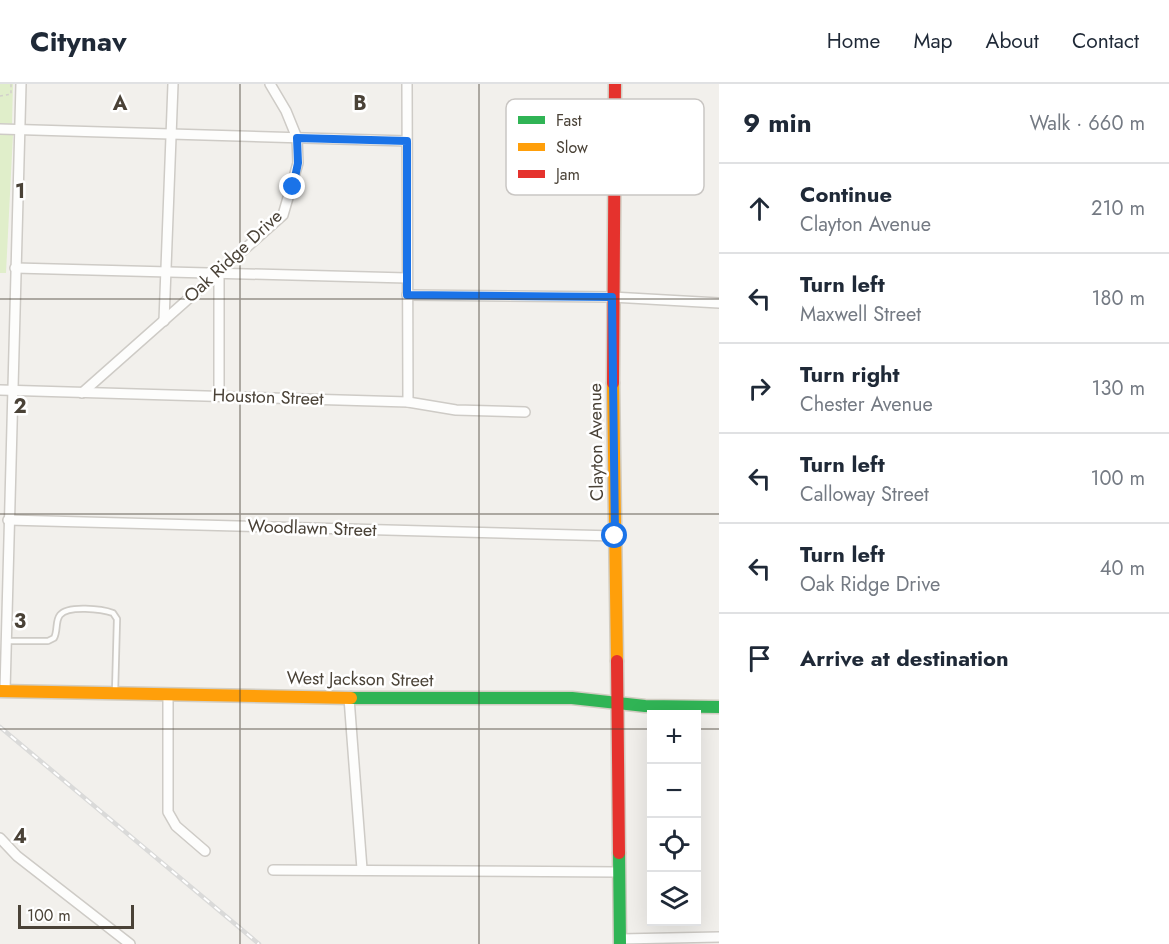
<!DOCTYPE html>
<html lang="en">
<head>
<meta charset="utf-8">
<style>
  :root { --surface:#fff; --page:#f6f6f7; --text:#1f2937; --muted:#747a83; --line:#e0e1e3 }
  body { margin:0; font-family:Jost,sans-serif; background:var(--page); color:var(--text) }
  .controls { position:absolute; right:18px; bottom:18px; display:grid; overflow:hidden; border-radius:0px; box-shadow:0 6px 24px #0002 }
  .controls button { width:54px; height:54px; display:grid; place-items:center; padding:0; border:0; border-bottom:2px solid var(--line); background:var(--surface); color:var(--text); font:30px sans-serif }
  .scale { position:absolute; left:18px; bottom:15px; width:116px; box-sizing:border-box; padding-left:6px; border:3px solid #4a4237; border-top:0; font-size:16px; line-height:21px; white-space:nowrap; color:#4a4237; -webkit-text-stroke:4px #fff; paint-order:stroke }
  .stop { position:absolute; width:18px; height:18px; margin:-14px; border:4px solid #1a73e8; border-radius:50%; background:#fff }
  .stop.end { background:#1a73e8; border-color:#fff; box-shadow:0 2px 6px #0008 }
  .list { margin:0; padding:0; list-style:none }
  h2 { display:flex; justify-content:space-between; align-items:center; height:78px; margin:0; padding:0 24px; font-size:26px }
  h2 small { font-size:20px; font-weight:400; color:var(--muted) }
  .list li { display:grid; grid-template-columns:39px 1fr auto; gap:18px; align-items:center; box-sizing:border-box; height:90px; padding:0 24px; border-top:2px solid var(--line) }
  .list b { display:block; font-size:22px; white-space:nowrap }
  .list p { margin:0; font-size:20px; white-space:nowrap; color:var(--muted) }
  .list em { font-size:20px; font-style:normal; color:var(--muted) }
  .icon { flex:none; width:33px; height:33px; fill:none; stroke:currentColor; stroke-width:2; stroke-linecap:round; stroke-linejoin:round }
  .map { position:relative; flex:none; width:719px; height:860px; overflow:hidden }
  header { display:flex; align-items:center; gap:36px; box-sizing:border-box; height:84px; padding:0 30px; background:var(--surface); border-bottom:2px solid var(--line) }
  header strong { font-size:28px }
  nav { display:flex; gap:33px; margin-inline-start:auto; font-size:21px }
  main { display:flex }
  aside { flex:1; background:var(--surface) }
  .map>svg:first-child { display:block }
</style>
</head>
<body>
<header>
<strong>Citynav</strong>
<nav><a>Home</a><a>Map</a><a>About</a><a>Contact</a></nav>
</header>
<main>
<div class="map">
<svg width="719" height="860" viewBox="0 0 719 860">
  <rect width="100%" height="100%" fill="#f2f0ec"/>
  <g fill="#e0eeca">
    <path d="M0,0H13L12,40L0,39Z"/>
    <path d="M0,50H13L6,189H0Z"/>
  </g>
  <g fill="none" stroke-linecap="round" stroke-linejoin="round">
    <g stroke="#cecbc6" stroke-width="8">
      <path id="lane" d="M7,557H48L54,554C58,547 55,537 60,531C68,521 102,525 113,529L117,535L115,609"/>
    </g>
    <g stroke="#cecbc6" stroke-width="12">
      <g id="street">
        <path d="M407,0L408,318"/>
        <path d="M0,45L407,57"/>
        <path d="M15,184L407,194"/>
        <path d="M407,211L612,213L719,219"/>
        <path d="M164,237L173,0"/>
        <path d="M0,306L408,318L456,326L525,328"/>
        <path d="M82,309L283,131L298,79L297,54L286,27L270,0"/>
        <path d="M219,312V188"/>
        <path d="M8,436L615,452"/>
        <path d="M5,607L21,0"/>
        <path d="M168,610V728L176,742L205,767"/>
        <path d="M349,614L362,785"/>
        <path d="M0,754L17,772L130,860"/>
        <path d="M273,786L618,788"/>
        <path d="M620,855L719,853"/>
      </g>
    </g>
    <g stroke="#d2cdc2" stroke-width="15">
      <g id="fast">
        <path d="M351,614H572L645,622L719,623"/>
        <path d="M619,769L620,860"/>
      </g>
    </g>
    <g stroke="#d2cdc2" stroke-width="15">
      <g id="slow">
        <path d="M613,299L617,577"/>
        <path d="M0,607L351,614"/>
      </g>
    </g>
    <g stroke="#d2cdc2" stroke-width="15">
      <g id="jam">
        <path d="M613,299L615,0"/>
        <path d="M617,577L619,769"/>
      </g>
    </g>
    <path stroke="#d2d0cb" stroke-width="1.5" stroke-dasharray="3 3" stroke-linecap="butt" d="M0,12L11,10V0"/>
    <use href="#lane" stroke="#fdfdfc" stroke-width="4.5"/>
    <use href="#street" stroke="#fdfdfc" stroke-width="9"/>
    <use href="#fast" stroke="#30b455" stroke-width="12"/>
    <use href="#slow" stroke="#ff9f0a" stroke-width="12"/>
    <use href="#jam" stroke="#e5322d" stroke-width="12"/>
    <g stroke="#dadad9" stroke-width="4.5">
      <path id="rail" d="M0,643L259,860"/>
    </g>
    <use href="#rail" stroke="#fff" stroke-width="2" stroke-dasharray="7" stroke-linecap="butt"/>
  </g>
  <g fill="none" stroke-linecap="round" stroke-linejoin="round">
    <path stroke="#1a73e8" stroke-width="8" d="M293,103L298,79L297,54L407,57V211L612,213L615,452"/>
  </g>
  <path fill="none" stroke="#4a4237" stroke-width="1.5" stroke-opacity="0.55" d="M240,0V860M479,0V860M0,215H719M0,430H719M0,645H652M696,645H719"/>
  <g text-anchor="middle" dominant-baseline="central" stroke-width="5" stroke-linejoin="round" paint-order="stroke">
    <g font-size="18" fill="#4a4237" stroke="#fff">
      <text transform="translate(233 172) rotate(-43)">Oak Ridge Drive</text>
      <text transform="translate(268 313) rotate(2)">Houston Street</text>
      <text transform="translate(596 358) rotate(-91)">Clayton Avenue</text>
      <text transform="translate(312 444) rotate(2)">Woodlawn Street</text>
      <text transform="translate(360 595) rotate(1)">West Jackson Street</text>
    </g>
  </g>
  <rect x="506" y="15" width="198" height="96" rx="9" fill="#fff" stroke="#c9c6c3" stroke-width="1.5"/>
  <rect x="518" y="32" width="27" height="8" fill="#30b455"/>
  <rect x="518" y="59" width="27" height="8" fill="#ff9f0a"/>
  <rect x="518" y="86" width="27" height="8" fill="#e5322d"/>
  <g font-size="16" fill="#4a4237">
    <text x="556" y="42">Fast</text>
    <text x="556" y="69">Slow</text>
    <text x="556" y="96">Jam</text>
  </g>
  <g font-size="20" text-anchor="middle" font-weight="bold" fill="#4a4237" stroke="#fff" stroke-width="5" stroke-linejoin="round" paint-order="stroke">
    <text x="120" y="26">A</text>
    <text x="360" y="26">B</text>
    <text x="20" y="114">1</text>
    <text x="20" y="329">2</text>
    <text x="20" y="544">3</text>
    <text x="20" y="759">4</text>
  </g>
</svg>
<div class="controls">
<button>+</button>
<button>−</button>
<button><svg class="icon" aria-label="locate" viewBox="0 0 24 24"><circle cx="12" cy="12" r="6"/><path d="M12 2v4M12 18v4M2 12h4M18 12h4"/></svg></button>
<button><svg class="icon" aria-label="layers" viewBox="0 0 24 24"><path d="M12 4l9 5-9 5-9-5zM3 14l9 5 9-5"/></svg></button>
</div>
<div class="scale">100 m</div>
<div class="stop" style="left:615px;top:452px"></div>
<div class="stop end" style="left:293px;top:103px"></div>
</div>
<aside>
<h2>9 min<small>Walk · 660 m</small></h2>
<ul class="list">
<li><svg class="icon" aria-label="ahead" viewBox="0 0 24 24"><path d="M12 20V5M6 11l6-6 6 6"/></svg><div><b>Continue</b><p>Clayton Avenue</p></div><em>210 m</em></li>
<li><svg class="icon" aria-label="left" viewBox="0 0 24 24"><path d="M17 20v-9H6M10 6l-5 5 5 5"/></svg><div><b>Turn left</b><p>Maxwell Street</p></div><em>180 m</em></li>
<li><svg class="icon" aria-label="right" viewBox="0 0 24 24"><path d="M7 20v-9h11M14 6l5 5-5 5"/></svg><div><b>Turn right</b><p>Chester Avenue</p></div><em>130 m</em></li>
<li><svg class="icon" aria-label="left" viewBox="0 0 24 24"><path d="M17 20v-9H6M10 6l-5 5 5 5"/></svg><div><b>Turn left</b><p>Calloway Street</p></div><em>100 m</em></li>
<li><svg class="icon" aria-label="left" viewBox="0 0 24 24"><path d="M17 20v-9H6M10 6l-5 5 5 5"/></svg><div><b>Turn left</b><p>Oak Ridge Drive</p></div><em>40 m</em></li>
<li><svg class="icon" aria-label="arrive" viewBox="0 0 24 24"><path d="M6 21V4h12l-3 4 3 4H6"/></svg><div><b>Arrive at destination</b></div></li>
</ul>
</aside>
</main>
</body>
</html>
